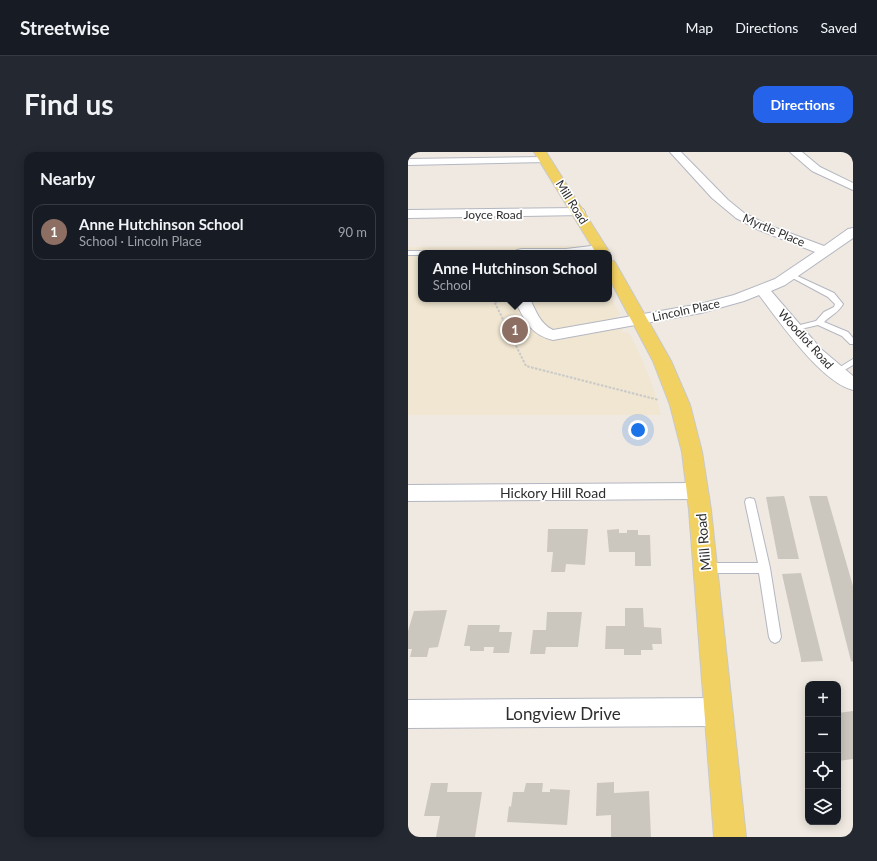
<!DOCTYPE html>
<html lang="en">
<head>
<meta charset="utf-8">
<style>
  :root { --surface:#171b24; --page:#242831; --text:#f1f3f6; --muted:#9ea1a6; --line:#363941; --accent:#2563eb }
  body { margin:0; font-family:Lato,sans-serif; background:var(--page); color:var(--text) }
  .controls { position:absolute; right:12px; bottom:12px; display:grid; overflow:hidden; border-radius:8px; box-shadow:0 2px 10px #0003 }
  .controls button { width:36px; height:36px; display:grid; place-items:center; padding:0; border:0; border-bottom:1px solid var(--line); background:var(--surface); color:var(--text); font:20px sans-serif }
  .you { position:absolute; left:230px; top:278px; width:14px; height:14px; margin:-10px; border:3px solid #fff; border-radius:50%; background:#1a73e8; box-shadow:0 0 0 6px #1a73e833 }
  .badge { display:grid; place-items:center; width:26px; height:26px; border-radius:50%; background:var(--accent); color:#fff; font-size:13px; font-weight:700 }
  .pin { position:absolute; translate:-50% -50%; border:2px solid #fff; box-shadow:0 1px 4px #0006 }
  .popup { position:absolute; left:10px; top:98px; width:194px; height:52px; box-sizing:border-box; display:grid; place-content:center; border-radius:8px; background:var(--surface); filter:drop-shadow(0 1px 3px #0005); font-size:13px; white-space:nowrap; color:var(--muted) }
  .popup b { font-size:15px; color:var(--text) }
  .popup::after { content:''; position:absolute; left:50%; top:100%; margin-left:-8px; border:8px solid transparent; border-top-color:var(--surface) }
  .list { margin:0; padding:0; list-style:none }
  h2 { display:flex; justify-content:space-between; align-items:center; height:52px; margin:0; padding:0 16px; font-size:17px }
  h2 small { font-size:13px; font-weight:400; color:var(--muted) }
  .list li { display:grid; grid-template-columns:26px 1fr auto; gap:12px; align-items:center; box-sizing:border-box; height:56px; margin:0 8px 8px; padding:0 8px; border:1px solid var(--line); border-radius:12px }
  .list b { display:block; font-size:15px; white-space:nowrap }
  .list p { margin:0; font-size:13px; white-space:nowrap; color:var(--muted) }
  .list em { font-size:13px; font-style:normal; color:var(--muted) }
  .icon { flex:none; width:22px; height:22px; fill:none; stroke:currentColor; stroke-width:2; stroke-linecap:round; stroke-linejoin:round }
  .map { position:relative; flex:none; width:445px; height:685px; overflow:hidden; border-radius:12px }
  header { display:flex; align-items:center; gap:24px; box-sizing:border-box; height:56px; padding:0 20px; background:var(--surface); border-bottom:1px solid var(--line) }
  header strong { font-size:19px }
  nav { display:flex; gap:22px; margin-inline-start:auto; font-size:14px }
  .intro { display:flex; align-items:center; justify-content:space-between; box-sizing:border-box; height:96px; padding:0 24px }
  h1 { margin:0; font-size:28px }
  .button { padding:10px 18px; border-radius:12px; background:var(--accent); color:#fff; font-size:14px; font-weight:700 }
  main { display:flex; gap:24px; padding:0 24px }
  aside { flex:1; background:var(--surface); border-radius:12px; box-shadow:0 2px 10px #0003 }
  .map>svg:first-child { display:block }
</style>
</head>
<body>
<header>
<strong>Streetwise</strong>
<nav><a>Map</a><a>Directions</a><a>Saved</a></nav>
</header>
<div class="intro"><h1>Find us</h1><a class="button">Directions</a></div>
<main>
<aside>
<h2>Nearby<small></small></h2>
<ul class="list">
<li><span class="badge" style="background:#8d6e63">1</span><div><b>Anne Hutchinson School</b><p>School · Lincoln Place</p></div><em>90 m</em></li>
</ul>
</aside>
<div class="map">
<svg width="445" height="685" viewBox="0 0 445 685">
  <rect width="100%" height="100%" fill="#efe9e1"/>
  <path fill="#f0e6d1" d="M172,94L176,101H13V147H201V143L212,162L209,164L215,177L213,180H219L223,184L235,210L246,238L253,263H0V95Z"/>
  <g fill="#cbc7bf">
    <path d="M376,344L377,347L391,407H370L358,345Z"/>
    <path d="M401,344H419L445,434V510L443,509Z"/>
    <path d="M140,377H180L177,413L158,412L157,420H143L145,400H139Z"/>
    <path d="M211,377V381H219V378H230V383H242L243,414H227V400H201L199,378Z"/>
    <path d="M393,421L415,509L393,510V507L374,422Z"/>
    <path d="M217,456H235L236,475L253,476L254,492H244L245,498H233V503H216V497H197L198,474H217Z"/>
    <path d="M39,458L30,495L21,496L19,505H2L4,497H0V479L6,459Z"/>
    <path d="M139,460H174L170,495H138L137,502H122L125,478H138Z"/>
    <path d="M60,473H92L91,480H104L101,501H85L86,495H76V499H62V494H56Z"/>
    <path d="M445,559V607L430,609V561Z"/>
    <path d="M206,630V641L241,639L243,685H203V663L188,664L189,631Z"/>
    <path d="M23,631H40L39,640H74L67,685H28L32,664H16Z"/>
    <path d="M118,631H135L134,640H142V637L162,638L159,673L99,670L101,654L103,655L105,640H116Z"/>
  </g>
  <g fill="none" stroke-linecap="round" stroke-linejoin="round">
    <g stroke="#b4b7c1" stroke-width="2">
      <g id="service">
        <path d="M0,99H13L16,101H13V103H0Z"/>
        <path d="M49,99H115L118,101H46Z"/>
        <path d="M381,122H385L426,141L435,152C431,160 422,164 416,170L440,180L445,186V192H442L434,184L410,173L384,179V175L408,169L416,160L426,155L427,152L420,145L381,124Z"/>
        <path d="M445,207V213L428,223L424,220Z"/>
        <path d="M342,346L346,347L347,350L362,416L373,485L371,489L367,491L363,489L361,485L351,421H297L293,419L291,416L293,413L297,411H350L337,350L338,347Z"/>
      </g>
    </g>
    <g stroke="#b4b7c1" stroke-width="2">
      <g id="minor">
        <path d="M262,0H273L320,48L336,61L360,73L416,94L440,77L445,76V86L377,133L363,139L413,197L445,224V238C412,229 372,170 351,143L336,149L293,161L145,188C121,182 117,168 106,147H122C128,159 132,172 145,178L292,152L326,143L367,127L407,100L351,78L328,66L304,46Z"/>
        <path d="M382,0H394L412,15L445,31V38L404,19Z"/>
        <path d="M137,5L141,6L142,8L141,10L0,13V7Z"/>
        <path d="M171,56L175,57L177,60L175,63L0,66V58Z"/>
        <path d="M192,93L197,94L199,97L197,100L107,101L109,98L114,97H158Z"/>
        <path d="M289,331L296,333L299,339L296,345L289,347L0,349V333Z"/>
        <path d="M310,546L320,550L324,560L320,570L310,574L0,576V548Z"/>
      </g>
    </g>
    <g stroke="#c9c9c9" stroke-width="2">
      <g id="primary">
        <path d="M126,0H138L202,101L201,103V101H188Z"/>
        <path d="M201,108L206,109L208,112L263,209L282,253L294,300L303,358L338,685H306L281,358L274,300L262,253L245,209L201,126Z"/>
      </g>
    </g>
    <g stroke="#c9c9c9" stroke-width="2" stroke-dasharray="2.5 1.5" stroke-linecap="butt">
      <path d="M85,147L118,214L251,248"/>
      <path d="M87,150L97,148"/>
    </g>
    <use href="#service" fill="#fff" fill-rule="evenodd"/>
    <use href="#minor" fill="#fff" fill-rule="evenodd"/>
    <use href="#primary" fill="#f2d163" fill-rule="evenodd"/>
  </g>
  <g text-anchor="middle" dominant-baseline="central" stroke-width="3.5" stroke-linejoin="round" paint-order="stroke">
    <g font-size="12" fill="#2e2e2e" stroke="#fff">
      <text transform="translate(164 50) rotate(58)">Mill Road</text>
      <text x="85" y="62">Joyce Road</text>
      <text transform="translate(366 78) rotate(23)">Myrtle Place</text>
      <text transform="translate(278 158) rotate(-12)">Lincoln Place</text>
      <text transform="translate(398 187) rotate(48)">Woodlot Road</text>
    </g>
    <g font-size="14" fill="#2e2e2e" stroke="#fff">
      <text x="145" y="340">Hickory Hill Road</text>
      <text transform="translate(295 390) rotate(-95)">Mill Road</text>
    </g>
    <g font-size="17" fill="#2e2e2e" stroke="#fff">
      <text x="155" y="561">Longview Drive</text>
    </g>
  </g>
</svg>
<div class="controls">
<button>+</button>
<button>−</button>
<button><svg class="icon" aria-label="locate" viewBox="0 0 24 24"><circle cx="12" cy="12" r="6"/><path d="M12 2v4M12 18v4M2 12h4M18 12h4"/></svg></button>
<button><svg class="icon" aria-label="layers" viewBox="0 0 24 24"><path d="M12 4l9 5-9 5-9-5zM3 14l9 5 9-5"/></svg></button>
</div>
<div class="you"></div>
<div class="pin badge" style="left:107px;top:178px;background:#8d6e63">1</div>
<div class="popup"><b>Anne Hutchinson School</b>School</div>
</div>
</main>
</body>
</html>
